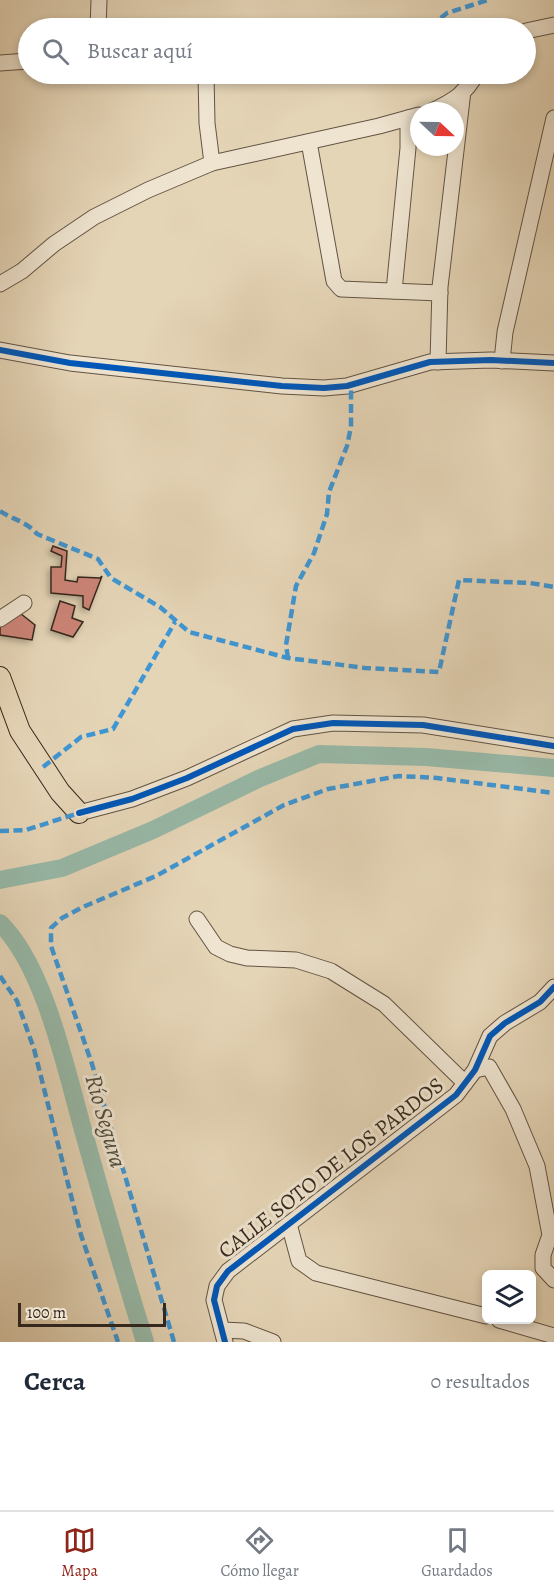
<!DOCTYPE html>
<html lang="es">
<head>
<meta charset="utf-8">
<style>
  :root { --surface:#fff; --page:#f2f2f3; --text:#1f2937; --muted:#747a83; --line:#e0e1e3; --accent:#8f2418 }
  body { margin:0; font-family:Alegreya,serif; background:var(--page); color:var(--text) }
  .controls { position:absolute; right:18px; bottom:18px; display:grid; overflow:hidden; border-radius:9px; box-shadow:0 3px 9px #0003 }
  .controls button { width:54px; height:54px; display:grid; place-items:center; padding:0; border:0; border-bottom:2px solid var(--line); background:var(--surface); color:var(--text); font:30px sans-serif }
  .compass { position:absolute; left:410px; top:102px; width:54px; height:54px; border-radius:50%; background:var(--surface); box-shadow:0 3px 9px #0003; rotate:112deg }
  .scale { position:absolute; left:18px; bottom:15px; width:148px; box-sizing:border-box; padding-left:6px; border:3px solid #36281c; border-top:0; font-size:16px; line-height:21px; white-space:nowrap; color:#36281c; -webkit-text-stroke:4px #eee4d0; paint-order:stroke }
  .list { margin:0; padding:0; list-style:none }
  h2 { display:flex; justify-content:space-between; align-items:center; height:78px; margin:0; padding:0 24px; font-size:26px }
  h2 small { font-size:20px; font-weight:400; color:var(--muted) }
  .icon { flex:none; width:33px; height:33px; fill:none; stroke:currentColor; stroke-width:2; stroke-linecap:round; stroke-linejoin:round }
  .map { position:relative; flex:none; width:554px; height:1342px; overflow:hidden }
  .search { position:absolute; background:var(--surface); box-shadow:0 3px 9px #0003; left:18px; right:18px; top:18px; height:66px; display:flex; align-items:center; gap:15px; box-sizing:border-box; padding:0 21px; border-radius:33px; color:var(--muted); font-size:22px }
  .sheet { height:168px; background:var(--surface) }
  nav { display:flex; justify-content:space-around; align-items:center; box-sizing:border-box; height:84px; border-top:2px solid var(--line); background:var(--surface); font-size:16px; color:var(--muted) }
  nav a { display:grid; justify-items:center; gap:3px }
  nav .on { color:var(--accent) }
  .map>svg:first-child { display:block }
</style>
</head>
<body>
<div class="map">
<svg width="554" height="1342" viewBox="0 0 554 1342">
  <defs>
    <filter id="shadow"><feDropShadow dx="-2.5" dy="2.5" stdDeviation="3" flood-color="#0004"/></filter>
  </defs>
  <rect width="100%" height="100%" fill="#e5d5b7"/>
  <filter id="stains"><feTurbulence type="fractalNoise" baseFrequency=".00333" numOctaves="4"/><feColorMatrix values="0 0 0 0 .2 0 0 0 0 .09 0 0 0 0 .02 0 0 0 .5 -.17"/></filter>
  <radialGradient id="worn" r=".72"><stop offset=".6" stop-color="#630" stop-opacity="0"/><stop offset="1" stop-color="#630" stop-opacity=".3"/></radialGradient>
  <g fill="none" stroke-linecap="round" stroke-linejoin="round">
    <g stroke="#97b9a8" stroke-width="18">
      <path d="M0,880L62,868L153,830L258,779L319,754L426,757L554,768"/>
      <path d="M0,923C46,968 67,1075 85,1137C104,1205 124,1274 145,1342"/>
    </g>
  </g>
  <g fill="#cc8477" stroke="#36281c" stroke-width="1.5" filter="url(#shadow)">
    <path d="M53,546L67,551L65,580L77,582L78,577L100,578L102,576L89,610L83,607V596L51,593V567H61L62,556L51,551Z"/>
    <path d="M60,601L75,606L72,618L83,622L73,637L51,630Z"/>
    <path d="M16,610L35,625L32,640L0,635V621Z"/>
  </g>
  <g fill="none" stroke-linecap="round" stroke-linejoin="round">
    <g stroke="#625343" stroke-width="17">
      <g id="minor">
        <path d="M98,28L99,0"/>
        <path d="M526,31L554,25"/>
        <path d="M0,63L28,61"/>
        <path d="M206,74L207,123L212,163"/>
        <path d="M432,111C451,102 467,93 476,74"/>
        <path d="M309,142L334,281L341,289L440,293"/>
        <path d="M0,284L22,271L54,244L94,217L148,190L212,163L379,126L419,115"/>
        <path d="M394,291L408,148V118"/>
        <path d="M0,350L70,363L282,386L324,388L347,386L430,362L491,360L554,363"/>
        <path d="M502,361L505,332L554,118"/>
        <path d="M438,362L440,287L463,91"/>
        <path d="M0,619L24,603"/>
        <path d="M79,813L132,799L187,778L293,729L333,723L423,725L554,746"/>
        <path d="M197,919L216,947L230,954L247,958L296,960L331,971L384,1004L465,1083"/>
        <path d="M475,1070L489,1067L513,1109L537,1166L550,1235L543,1255V1268L554,1280"/>
        <path d="M289,1224L299,1261L316,1273L486,1316"/>
        <path d="M499,1320L554,1336"/>
        <path d="M222,1330L244,1331L273,1342"/>
        <path d="M225,1342L214,1300L217,1286L228,1271L456,1095L475,1070L490,1036L505,1023L540,1002L554,987"/>
      </g>
    </g>
    <g stroke="#36281c" stroke-width="22">
      <path id="major" d="M0,677L20,731L60,792L79,813"/>
    </g>
    <use href="#minor" stroke="#eee4d0" stroke-width="15"/>
    <use href="#major" stroke="#e5d5b7" stroke-width="20"/>
    <g stroke="#3e96d4" stroke-width="4.5" stroke-dasharray="9 4.5" stroke-linecap="butt">
      <path d="M440,28L436,22L447,13L488,0"/>
      <path d="M0,511C12,519 29,523 37,534L98,559L111,578L160,607L189,632L288,658L365,668L439,672L459,580L530,583L554,587"/>
      <path d="M288,658L286,645L296,586L314,553L327,514L329,492L347,446L351,427V385"/>
      <path d="M43,767L81,737L113,729L175,622"/>
      <path d="M0,831L26,830L79,813"/>
      <path d="M0,976L17,1001L34,1049L81,1235L118,1342"/>
      <path d="M174,1342L92,1064L51,946V928L62,918L83,907L156,876L284,805L328,789L399,776L437,778L554,793"/>
    </g>
    <g stroke="#eee4d0" stroke-width="10">
      <g id="cycleway">
        <path d="M0,350L70,363L282,386L324,388L347,386L430,362L491,360L554,363"/>
        <path d="M79,813L132,799L187,778L293,729L333,723L423,725L554,746"/>
        <path d="M225,1342L214,1300L217,1286L228,1271L456,1095L475,1070L490,1036L505,1023L540,1002L554,987"/>
      </g>
    </g>
    <use href="#cycleway" stroke="#0057b8" stroke-width="6"/>
  </g>
  <g text-anchor="middle" dominant-baseline="central" stroke-width="6" stroke-linejoin="round" paint-order="stroke">
    <g font-size="22" fill="#36281c" stroke="#eee4d0">
      <text transform="translate(331 1168) rotate(-38)">CALLE SOTO DE LOS PARDOS</text>
    </g>
    <g font-size="24" font-style="italic" fill="#4e4c3f" stroke="#eee4d0">
      <text transform="translate(106 1121) rotate(74)">Río Segura</text>
    </g>
  </g>
  <rect width="100%" height="100%" filter="url(#stains)"/>
  <rect width="100%" height="100%" fill="url(#worn)"/>
</svg>
<div class="controls">
<button><svg class="icon" aria-label="layers" viewBox="0 0 24 24"><path d="M12 4l9 5-9 5-9-5zM3 14l9 5 9-5"/></svg></button>
</div>
<svg class="compass" viewBox="-18 -18 36 36"><path d="M0-13l5 13h-10z" fill="#e53935"/><path d="M0 13l5-13h-10z" fill="#747a83"/></svg>
<div class="scale">100 m</div>
<div class="search"><svg class="icon" aria-label="search" viewBox="0 0 24 24"><circle cx="10" cy="10" r="6"/><path d="M15 15l6 6"/></svg>Buscar aquí</div>
</div>
<section class="sheet">
<h2>Cerca<small>0 resultados</small></h2>
<ul class="list">
</ul>
</section>
<nav>
<a class="on"><svg class="icon" aria-label="map" viewBox="0 0 24 24"><path d="M3 6l6-2 6 2 6-2v14l-6 2-6-2-6 2zM9 4v14M15 6v14"/></svg>Mapa</a>
<a><svg class="icon" aria-label="directions" viewBox="0 0 24 24"><path d="M12 3l9 9-9 9-9-9zM9 14v-3h6M13 9l2 2-2 2"/></svg>Cómo llegar</a>
<a><svg class="icon" aria-label="saved" viewBox="0 0 24 24"><path d="M7 4h10v16l-5-4-5 4z"/></svg>Guardados</a>
</nav>
</body>
</html>
